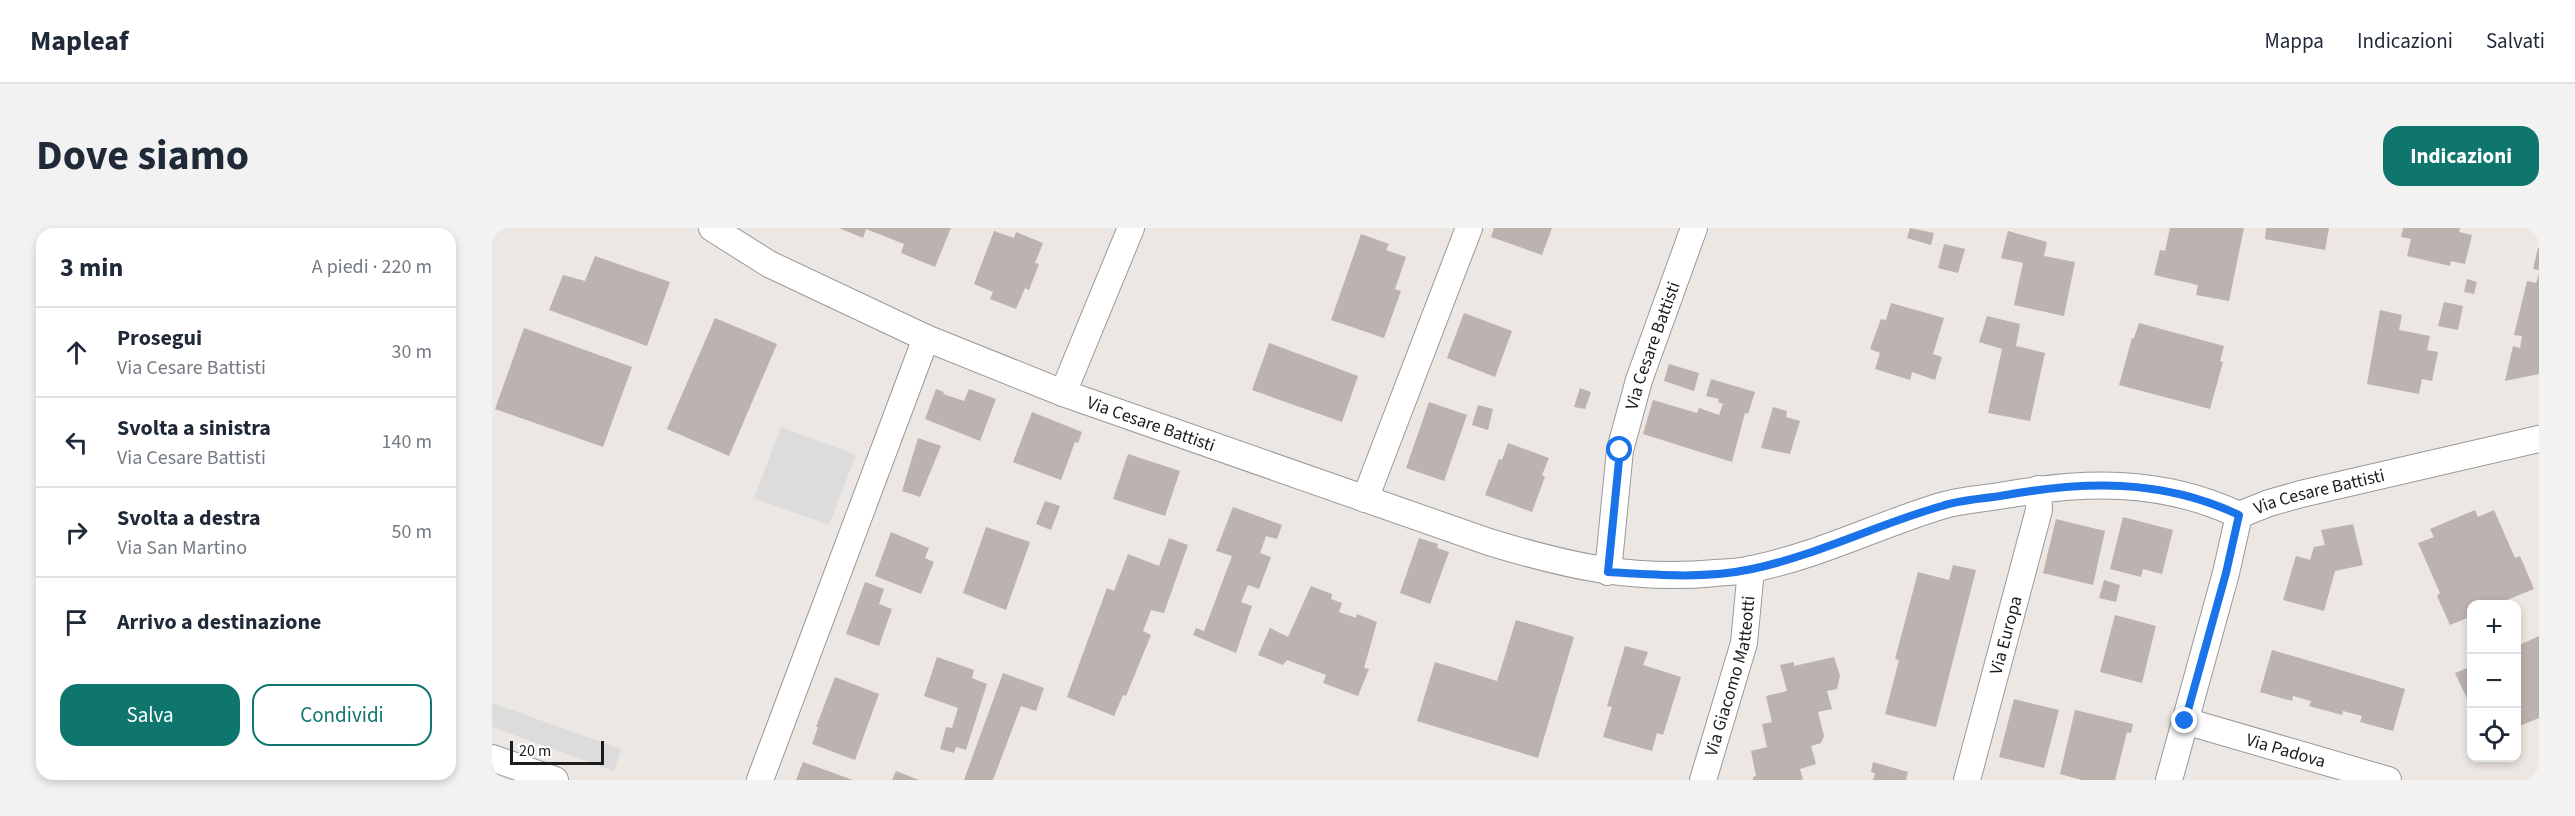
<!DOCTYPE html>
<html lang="it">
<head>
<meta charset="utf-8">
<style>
  :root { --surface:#fff; --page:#f2f2f3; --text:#1f2937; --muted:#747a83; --line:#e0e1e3; --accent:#0f766e }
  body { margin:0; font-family:"Source Sans 3",sans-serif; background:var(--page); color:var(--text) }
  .controls { position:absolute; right:18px; bottom:18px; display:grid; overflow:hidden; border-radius:12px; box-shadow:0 3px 9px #0003 }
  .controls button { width:54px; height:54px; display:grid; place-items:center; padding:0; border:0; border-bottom:2px solid var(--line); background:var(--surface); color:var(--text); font:30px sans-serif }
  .scale { position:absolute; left:18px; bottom:15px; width:94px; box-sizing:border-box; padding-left:6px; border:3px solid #1c1c1c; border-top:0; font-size:16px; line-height:21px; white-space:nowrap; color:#1c1c1c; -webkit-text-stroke:4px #fff; paint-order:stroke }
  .stop { position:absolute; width:18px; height:18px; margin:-14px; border:4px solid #1a73e8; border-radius:50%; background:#fff }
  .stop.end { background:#1a73e8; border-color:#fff; box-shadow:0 2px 6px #0008 }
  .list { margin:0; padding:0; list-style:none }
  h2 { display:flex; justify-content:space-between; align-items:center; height:78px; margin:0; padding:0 24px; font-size:26px }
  h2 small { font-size:20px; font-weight:400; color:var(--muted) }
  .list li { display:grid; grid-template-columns:39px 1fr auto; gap:18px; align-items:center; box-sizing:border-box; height:90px; padding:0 24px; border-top:2px solid var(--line) }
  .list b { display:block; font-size:22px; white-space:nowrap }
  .list p { margin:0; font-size:20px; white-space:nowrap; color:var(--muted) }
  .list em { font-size:20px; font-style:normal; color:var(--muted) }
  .actions { display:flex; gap:12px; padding:18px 24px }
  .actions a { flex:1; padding:14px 0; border:2px solid var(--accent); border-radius:18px; text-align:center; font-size:21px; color:var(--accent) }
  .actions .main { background:var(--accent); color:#fff }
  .icon { flex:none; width:33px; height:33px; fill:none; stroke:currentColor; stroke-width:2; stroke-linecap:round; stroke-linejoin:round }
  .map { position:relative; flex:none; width:2047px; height:552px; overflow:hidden; border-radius:18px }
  header { display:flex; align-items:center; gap:36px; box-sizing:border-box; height:84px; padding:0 30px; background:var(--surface); border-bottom:2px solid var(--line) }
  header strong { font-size:28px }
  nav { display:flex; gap:33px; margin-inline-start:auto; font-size:21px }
  .intro { display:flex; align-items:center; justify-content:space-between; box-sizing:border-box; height:144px; padding:0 36px }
  h1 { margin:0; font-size:42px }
  .button { padding:15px 27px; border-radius:18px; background:var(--accent); color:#fff; font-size:21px; font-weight:700 }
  main { display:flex; gap:36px; padding:0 36px }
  aside { flex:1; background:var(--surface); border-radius:18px; box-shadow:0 3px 9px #0003 }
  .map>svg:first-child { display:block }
</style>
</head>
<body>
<header>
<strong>Mapleaf</strong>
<nav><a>Mappa</a><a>Indicazioni</a><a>Salvati</a></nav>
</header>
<div class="intro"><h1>Dove siamo</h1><a class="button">Indicazioni</a></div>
<main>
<aside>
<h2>3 min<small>A piedi · 220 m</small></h2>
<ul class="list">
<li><svg class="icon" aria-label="ahead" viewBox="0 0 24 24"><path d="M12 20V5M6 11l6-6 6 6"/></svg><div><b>Prosegui</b><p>Via Cesare Battisti</p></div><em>30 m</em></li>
<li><svg class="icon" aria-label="left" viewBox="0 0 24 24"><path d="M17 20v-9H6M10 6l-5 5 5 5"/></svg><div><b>Svolta a sinistra</b><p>Via Cesare Battisti</p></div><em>140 m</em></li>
<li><svg class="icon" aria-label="right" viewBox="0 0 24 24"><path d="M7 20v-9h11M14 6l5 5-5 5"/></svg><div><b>Svolta a destra</b><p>Via San Martino</p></div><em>50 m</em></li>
<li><svg class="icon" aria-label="arrive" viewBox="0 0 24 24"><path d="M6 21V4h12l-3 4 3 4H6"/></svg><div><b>Arrivo a destinazione</b></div></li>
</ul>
<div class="actions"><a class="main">Salva</a><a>Condividi</a></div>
</aside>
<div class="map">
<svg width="2047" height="552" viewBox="0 0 2047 552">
  <rect width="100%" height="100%" fill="#ece7e2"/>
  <g fill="#dcdcdc">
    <path d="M289,199L364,227L337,297L262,270Z"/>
    <path d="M0,475L129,521L122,543L0,499Z"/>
  </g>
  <g fill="#bcb2af">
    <path d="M347,0H459L443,39L409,25L412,16L374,1L371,10Z"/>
    <path d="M1002,0H1060L1050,27L999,9Z"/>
    <path d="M1418,0L1442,5L1439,17L1415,10Z"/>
    <path d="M1678,0H1752L1737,73L1704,67L1706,57L1662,47L1668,22L1673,23Z"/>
    <path d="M1774,0H1837L1833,22L1773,11Z"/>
    <path d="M1911,0H1968L1967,4L1980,7L1973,36L1959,33L1958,38L1915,28L1919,11L1909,9Z"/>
    <path d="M502,3L522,10L524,4L551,15L543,35L547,36L537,62L533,60L524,81L498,71L501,64L482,56Z"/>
    <path d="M1516,3L1555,14L1552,28L1583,34L1572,88L1522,77L1531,35L1509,30Z"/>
    <path d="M869,6L897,16L894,22L914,29L903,61L909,63L892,110L839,92Z"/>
    <path d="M1452,16L1473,21L1466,45L1446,40Z"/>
    <path d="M2046,20H2047V42L2041,41Z"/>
    <path d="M103,28L178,54L155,118L57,82L71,47L93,53Z"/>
    <path d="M2047,46V146L2013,153L2021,118L2028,120L2030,108L2022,107L2035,53L2044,55Z"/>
    <path d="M1975,51L1985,54L1982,66L1972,64Z"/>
    <path d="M1952,74L1971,78L1966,102L1946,98Z"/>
    <path d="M1399,75L1452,90L1441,126L1450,129L1443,152L1420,144L1418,152L1383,141L1388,125L1378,121L1389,91L1394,92Z"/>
    <path d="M1888,82L1910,87L1907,102L1938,108L1935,122L1946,124L1940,153L1930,151L1927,166L1875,156Z"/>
    <path d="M972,85L1020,103L1003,149L955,130Z"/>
    <path d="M1495,88L1528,96L1524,118L1553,125L1538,193L1496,185L1510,121L1487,114Z"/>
    <path d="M223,90L285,116L237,228L175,201Z"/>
    <path d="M1647,95L1732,118L1728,133L1731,134L1718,181L1627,157L1640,110H1642Z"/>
    <path d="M32,100L140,139L111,219L3,181Z"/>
    <path d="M777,115L866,148L850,194L760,162Z"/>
    <path d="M1177,136L1207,145L1202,163L1172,153Z"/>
    <path d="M1219,151L1263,164L1256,186L1253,185L1240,234L1151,206L1161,172L1205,185L1207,180L1227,187L1231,176L1226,174L1227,171L1214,168Z"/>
    <path d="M1088,160L1099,164L1093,181L1082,179Z"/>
    <path d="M444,161L452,164L451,166L472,173L477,161L504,171L488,213L433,191Z"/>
    <path d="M937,174L975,187L952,253L914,240Z"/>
    <path d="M986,177L1001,181L996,202L980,197Z"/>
    <path d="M1281,179L1295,183L1294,189L1308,193L1298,226L1269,220Z"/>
    <path d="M540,184L590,204L586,215L583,214L569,252L521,234Z"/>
    <path d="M426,210L449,218L428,269L410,263Z"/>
    <path d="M1016,215L1057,230L1050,247L1053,249L1040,284L993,267L1007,231L1010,232Z"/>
    <path d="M636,226L688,243L673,288L621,271Z"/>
    <path d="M553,273L568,278L559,302L544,296Z"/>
    <path d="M741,279L790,297L785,311L774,308L768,325L779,329L767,361L756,357L749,374L760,378L744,425L701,407L704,400L712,403L740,328L724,323Z"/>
    <path d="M1983,282L1986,289L2002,282L2023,330L2028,328L2042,361L2005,376H1980V388L1958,397L1945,368L1948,365L1926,315L1942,309L1938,301Z"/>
    <path d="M1631,289L1681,302L1670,346L1651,341L1649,349L1618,341Z"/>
    <path d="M1564,291L1613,303L1601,357L1551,345Z"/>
    <path d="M1861,296L1871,337L1843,343L1832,383L1791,372L1804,328L1818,332L1822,319L1833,317L1829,302Z"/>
    <path d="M494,299L538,314L514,382L471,365Z"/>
    <path d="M399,304L437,320L433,330L442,334L429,366L383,348Z"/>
    <path d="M677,310L696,317L672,385L659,382L651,403L659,407L634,468L631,467L622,488L575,469L615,360L622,363L636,326L667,338Z"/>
    <path d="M927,310L946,316L945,320L957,324L938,376L908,365Z"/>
    <path d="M1461,337L1484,342L1444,499L1393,486L1407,432L1403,431L1426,344L1457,352Z"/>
    <path d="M1612,352L1628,357L1624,374L1607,370Z"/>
    <path d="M373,354L392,361L387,376L400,381L387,418L354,406Z"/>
    <path d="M819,358L840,366L839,371L850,375L847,384L864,390L865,386L885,394L872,440L877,441L866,468L831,455L834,447L795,432L791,437L766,427L778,400L796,409Z"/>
    <path d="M1623,387L1664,398L1650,455L1608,444Z"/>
    <path d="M1024,392L1082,409L1046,530L925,493L943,434L1005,453Z"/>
    <path d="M2047,408V490L2025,499V418Z"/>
    <path d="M1133,418L1156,424L1151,437L1189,449L1171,507L1165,505L1160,523L1111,509L1120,479L1115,478Z"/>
    <path d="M1780,422L1913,461L1901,503L1868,494L1870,488L1851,483L1850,487L1817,478L1819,473L1801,468L1800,473L1768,464Z"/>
    <path d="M445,429L482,442L480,450L495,456L474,522L464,519L462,525L448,521L454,499L460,500L466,480L432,468Z"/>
    <path d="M1342,429L1348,448L1345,461L1335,463L1340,481L1326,484L1332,508L1329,515L1319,518L1324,536L1308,541L1311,552H1261V549L1264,548L1259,523L1275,519L1270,496L1280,494L1274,468L1295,463L1288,437L1302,434V438Z"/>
    <path d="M1980,438V481L1963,445Z"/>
    <path d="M511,445L552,460L544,483L529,478L501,552H472Z"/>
    <path d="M343,449L387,466L363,532L320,516L326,499H324Z"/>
    <path d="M1522,471L1567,482L1552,540L1507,529Z"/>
    <path d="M1583,482L1641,496L1639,505L1635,504L1623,552H1590L1568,546Z"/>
    <path d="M311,534L361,552H304Z"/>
    <path d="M1381,534L1416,544L1414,552H1381L1383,545L1379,544Z"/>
    <path d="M404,543L427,552H400Z"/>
  </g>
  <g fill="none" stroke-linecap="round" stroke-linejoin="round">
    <g stroke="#999" stroke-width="28">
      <g id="minor">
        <path id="s1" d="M220,0L277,36L434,110L571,165L997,314C1076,338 1141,353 1224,345C1236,344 1248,344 1260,341C1325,328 1386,297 1449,278C1468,272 1488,271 1507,268C1591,253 1668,250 1747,287L1777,275L1809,266L2047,211"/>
        <path d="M571,165L639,0"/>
        <path d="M873,271L977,0"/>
        <path id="s2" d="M1116,344L1128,222L1147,152L1202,0"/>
        <path id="s3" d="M1693,493L1896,552"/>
        <path d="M0,530L63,552"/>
        <path d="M268,552L434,110"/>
        <path id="s4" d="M1211,552L1252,415L1259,341"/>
        <path id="s5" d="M1475,552L1547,282L1546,261"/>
        <path d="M1677,552L1734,345L1747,287"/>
      </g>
    </g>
    <use href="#minor" stroke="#fff" stroke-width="26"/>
  </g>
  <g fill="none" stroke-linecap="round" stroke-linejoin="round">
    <path stroke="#1a73e8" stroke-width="8" d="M1128,222L1116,344C1164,347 1213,351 1260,341C1326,327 1386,296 1450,278C1468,272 1489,271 1508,268C1591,253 1669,250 1747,287L1734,345L1693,493"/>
  </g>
  <g text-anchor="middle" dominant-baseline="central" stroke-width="5" stroke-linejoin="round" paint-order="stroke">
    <g font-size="18" fill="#1c1c1c" stroke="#fff">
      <text stroke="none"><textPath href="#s2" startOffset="232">Via Cesare Battisti</textPath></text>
      <text stroke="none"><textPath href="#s1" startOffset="482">Via Cesare Battisti</textPath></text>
      <text stroke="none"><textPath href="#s1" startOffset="1694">Via Cesare Battisti</textPath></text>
      <text stroke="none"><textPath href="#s5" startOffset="150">Via Europa</textPath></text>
      <text stroke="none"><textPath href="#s4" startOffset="108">Via Giacomo Matteotti</textPath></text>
      <text stroke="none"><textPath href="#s3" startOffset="105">Via Padova</textPath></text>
    </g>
  </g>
</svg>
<div class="controls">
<button>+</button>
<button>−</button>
<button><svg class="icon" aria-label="locate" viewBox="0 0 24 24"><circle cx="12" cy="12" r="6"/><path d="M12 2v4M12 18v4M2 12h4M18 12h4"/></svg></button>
</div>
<div class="scale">20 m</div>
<div class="stop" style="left:1128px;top:222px"></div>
<div class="stop end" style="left:1693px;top:493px"></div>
</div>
</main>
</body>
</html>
